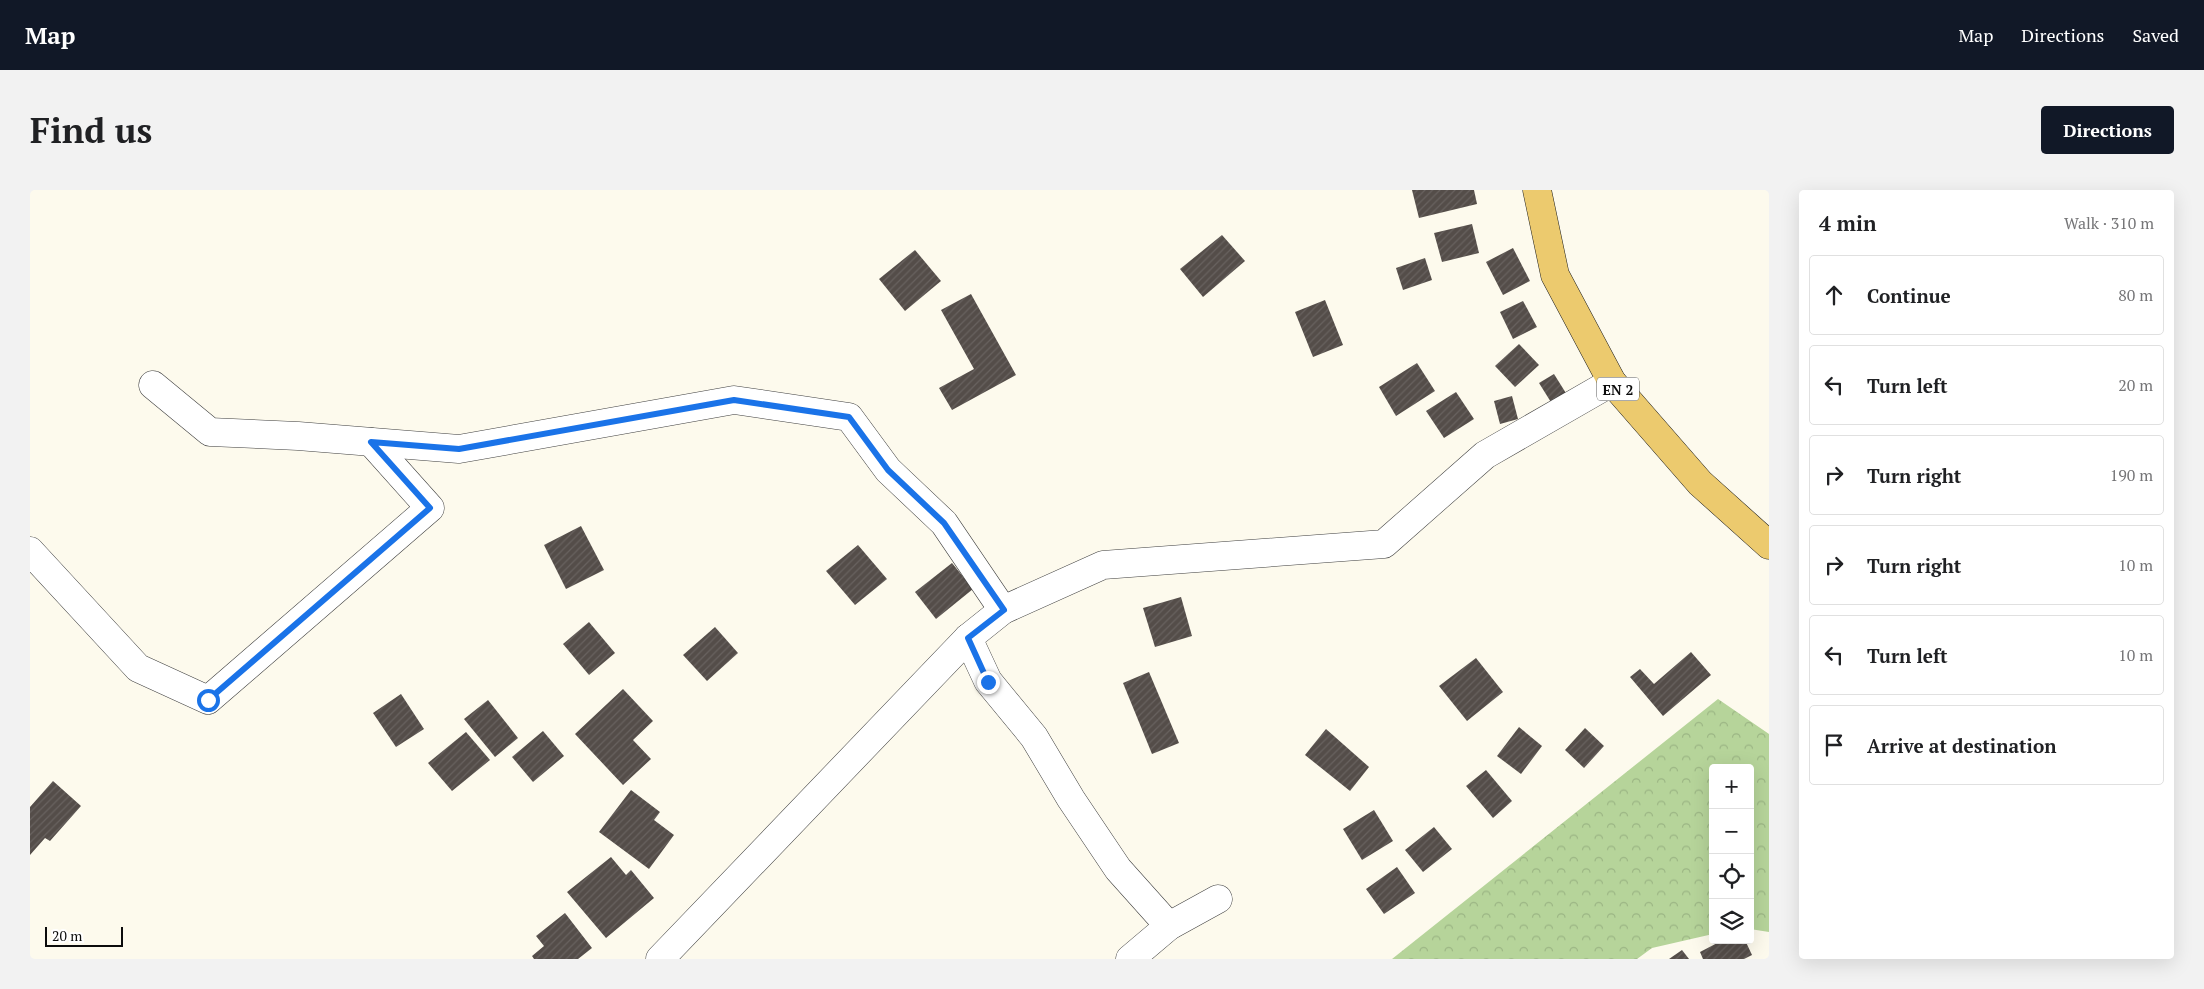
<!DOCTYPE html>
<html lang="en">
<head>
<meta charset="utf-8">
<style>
  :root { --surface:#fff; --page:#f2f2f2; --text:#202124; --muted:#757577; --line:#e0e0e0; --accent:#111827 }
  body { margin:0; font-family:"PT Serif",serif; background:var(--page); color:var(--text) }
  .controls { position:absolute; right:15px; bottom:15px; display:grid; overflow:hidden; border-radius:5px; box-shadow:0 5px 20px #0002 }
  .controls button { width:45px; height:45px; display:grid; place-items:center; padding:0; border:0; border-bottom:1px solid var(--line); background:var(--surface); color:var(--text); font:25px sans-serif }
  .scale { position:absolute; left:15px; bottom:12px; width:78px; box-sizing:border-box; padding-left:5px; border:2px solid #0c0c0c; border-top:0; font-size:14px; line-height:18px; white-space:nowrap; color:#0c0c0c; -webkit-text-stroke:4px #fff; paint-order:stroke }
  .stop { position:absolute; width:15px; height:15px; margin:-11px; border:4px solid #1a73e8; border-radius:50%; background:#fff }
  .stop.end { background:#1a73e8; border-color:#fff; box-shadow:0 1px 5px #0008 }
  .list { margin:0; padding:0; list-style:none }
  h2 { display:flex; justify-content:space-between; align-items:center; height:65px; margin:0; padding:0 20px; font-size:21px }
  h2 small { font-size:16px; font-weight:400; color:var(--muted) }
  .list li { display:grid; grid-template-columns:32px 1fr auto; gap:15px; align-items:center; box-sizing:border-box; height:80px; margin:0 10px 10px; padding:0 10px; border:1px solid var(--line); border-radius:5px }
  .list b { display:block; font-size:19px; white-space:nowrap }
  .list em { font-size:16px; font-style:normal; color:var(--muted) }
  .icon { flex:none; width:28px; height:28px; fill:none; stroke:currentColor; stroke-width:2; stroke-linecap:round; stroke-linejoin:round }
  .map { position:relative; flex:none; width:1739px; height:769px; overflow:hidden; border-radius:5px }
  header { display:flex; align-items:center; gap:30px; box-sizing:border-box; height:70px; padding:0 25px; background:var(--accent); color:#fff }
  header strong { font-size:24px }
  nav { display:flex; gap:28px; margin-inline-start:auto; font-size:18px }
  .intro { display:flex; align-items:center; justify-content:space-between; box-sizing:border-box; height:120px; padding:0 30px }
  h1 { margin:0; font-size:35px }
  .button { padding:12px 22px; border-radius:5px; background:var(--accent); color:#fff; font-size:18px; font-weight:700 }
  main { display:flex; gap:30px; padding:0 30px }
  aside { flex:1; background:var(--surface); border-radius:5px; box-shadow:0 5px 20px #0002 }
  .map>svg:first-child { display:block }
</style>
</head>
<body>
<header>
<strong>Map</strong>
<nav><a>Map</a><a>Directions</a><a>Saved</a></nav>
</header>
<div class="intro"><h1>Find us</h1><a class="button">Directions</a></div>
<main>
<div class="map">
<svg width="1739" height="769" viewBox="0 0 1739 769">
  <defs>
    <pattern id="forest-crowns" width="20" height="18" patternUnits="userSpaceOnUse" patternTransform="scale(1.25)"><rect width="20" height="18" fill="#b6d49a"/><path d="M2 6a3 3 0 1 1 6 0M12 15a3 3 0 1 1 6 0" fill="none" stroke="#9bb584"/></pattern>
    <pattern id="building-hatch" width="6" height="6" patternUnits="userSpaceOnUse" patternTransform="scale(1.25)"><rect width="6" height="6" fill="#544d49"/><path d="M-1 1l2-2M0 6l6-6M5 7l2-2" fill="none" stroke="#68625f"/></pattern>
  </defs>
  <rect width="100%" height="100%" fill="#fdfaed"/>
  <path fill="url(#forest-crowns)" d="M1688,509L1739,544V742L1720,739V578H1683V744L1622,758L1607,769H1362Z"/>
  <g fill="url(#building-hatch)">
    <path d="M1382,0H1444L1447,14L1389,28Z"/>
    <path d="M1442,34L1449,63L1412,72L1404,43Z"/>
    <path d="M1192,45L1215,71L1173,107L1150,79Z"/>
    <path d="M1483,58L1500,91L1473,105L1456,72Z"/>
    <path d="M885,60L911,91L875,121L849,89Z"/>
    <path d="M1395,68L1402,90L1373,100L1366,78Z"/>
    <path d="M941,104L986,185L922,220L909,198L944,179L911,120Z"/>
    <path d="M1295,110L1313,155L1283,167L1265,122Z"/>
    <path d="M1493,111L1507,137L1483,149L1470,122Z"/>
    <path d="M1489,154L1509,175L1485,197L1465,176Z"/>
    <path d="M1387,173L1405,201L1366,226L1349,197Z"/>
    <path d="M1524,184L1539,208L1524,217L1509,193Z"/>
    <path d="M1426,202L1444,229L1414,248L1396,221Z"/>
    <path d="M1482,206L1488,229L1470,234L1464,211Z"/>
    <path d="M551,336L574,380L536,399L514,355Z"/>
    <path d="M828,355L857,389L825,415L796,381Z"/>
    <path d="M922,373L943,399L906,429L885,402Z"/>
    <path d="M1151,407L1162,446L1125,457L1113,418Z"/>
    <path d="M559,432L585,463L559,485L533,454Z"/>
    <path d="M685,437L708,463L677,491L653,465Z"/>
    <path d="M1661,462L1681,485L1633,526L1600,487L1610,479L1624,494Z"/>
    <path d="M1446,468L1473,502L1437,531L1409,496Z"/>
    <path d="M1119,482L1149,553L1122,564L1093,493Z"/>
    <path d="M593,499L623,531L603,550L621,569L593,595L545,544Z"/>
    <path d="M371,504L394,539L366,557L343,523Z"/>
    <path d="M458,510L488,548L465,567L434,529Z"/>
    <path d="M1489,537L1512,556L1491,584L1467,566Z"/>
    <path d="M1555,538L1574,556L1554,578L1535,560Z"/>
    <path d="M1296,539L1339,577L1320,601L1275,565Z"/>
    <path d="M513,541L534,566L503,592L482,567Z"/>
    <path d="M436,542L460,570L422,601L398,573Z"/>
    <path d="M1456,580L1482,611L1463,628L1436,596Z"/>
    <path d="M23,591L51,616L20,651L15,648L0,665V617Z"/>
    <path d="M601,600L630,622L624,630L644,645L619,679L569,642Z"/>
    <path d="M1344,620L1363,651L1332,670L1313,639Z"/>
    <path d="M1404,637L1422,659L1393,682L1375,660Z"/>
    <path d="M581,667L596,685L601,680L624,708L576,748L537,702Z"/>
    <path d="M1367,677L1385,703L1354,724L1336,699Z"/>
    <path d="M535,723L562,758L548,769H504L502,766L514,756L506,746Z"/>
    <path d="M1693,750H1715L1722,765L1714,769H1673L1670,762Z"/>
    <path d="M1652,760L1659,769H1639Z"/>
  </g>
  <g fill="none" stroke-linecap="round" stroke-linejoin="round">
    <g stroke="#3f3f3f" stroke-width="29">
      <g id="minor">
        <path d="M123,195L180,242L268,246L429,259L704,210L819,227L858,280L914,333L973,420"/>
        <path d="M0,361L108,478L178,510L400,318L341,252"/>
        <path d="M938,448L958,491L1004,547L1041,609L1088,679L1139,736"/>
        <path d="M630,769L938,448L973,420L1073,375L1354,354L1455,265L1582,192"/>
        <path d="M1100,769L1139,736L1188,709"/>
      </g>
    </g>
    <g stroke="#1d1d1d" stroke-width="29">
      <path id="major" d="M1507,0L1525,85L1582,192L1670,293L1739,355"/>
    </g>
    <use href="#minor" stroke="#fff" stroke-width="28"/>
    <use href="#major" stroke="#ecca6e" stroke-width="28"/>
  </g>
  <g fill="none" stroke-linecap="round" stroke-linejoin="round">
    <path stroke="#1a73e8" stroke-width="6" d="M178,510L400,318L341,252L429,259L704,210L819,227L858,280L914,333L974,420L938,448L958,492"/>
  </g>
  <g text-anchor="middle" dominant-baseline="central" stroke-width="5" stroke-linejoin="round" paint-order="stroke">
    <rect fill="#fff" stroke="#555" stroke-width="1" x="1567" y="187.5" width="42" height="23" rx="4"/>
    <g font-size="14" font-weight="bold" fill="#0c0c0c">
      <text x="1588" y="199">EN 2</text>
    </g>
  </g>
</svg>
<div class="controls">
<button>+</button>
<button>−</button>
<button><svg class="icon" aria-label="locate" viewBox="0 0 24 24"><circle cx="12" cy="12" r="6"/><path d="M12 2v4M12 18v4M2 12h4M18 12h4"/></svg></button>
<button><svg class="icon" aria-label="layers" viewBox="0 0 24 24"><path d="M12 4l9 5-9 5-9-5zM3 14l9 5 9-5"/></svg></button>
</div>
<div class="scale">20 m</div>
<div class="stop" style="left:178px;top:510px"></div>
<div class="stop end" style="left:958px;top:492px"></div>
</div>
<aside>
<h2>4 min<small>Walk · 310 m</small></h2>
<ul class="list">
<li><svg class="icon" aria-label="ahead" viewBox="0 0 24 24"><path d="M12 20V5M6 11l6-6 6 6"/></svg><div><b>Continue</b></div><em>80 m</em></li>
<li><svg class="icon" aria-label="left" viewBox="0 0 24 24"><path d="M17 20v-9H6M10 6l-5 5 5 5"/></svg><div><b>Turn left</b></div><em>20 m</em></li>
<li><svg class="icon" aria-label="right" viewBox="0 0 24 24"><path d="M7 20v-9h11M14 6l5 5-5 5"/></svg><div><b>Turn right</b></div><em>190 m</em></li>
<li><svg class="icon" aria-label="right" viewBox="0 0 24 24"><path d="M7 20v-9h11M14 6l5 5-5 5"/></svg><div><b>Turn right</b></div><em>10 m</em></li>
<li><svg class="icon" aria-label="left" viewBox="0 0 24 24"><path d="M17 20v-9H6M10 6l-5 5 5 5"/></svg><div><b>Turn left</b></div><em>10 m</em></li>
<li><svg class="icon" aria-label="arrive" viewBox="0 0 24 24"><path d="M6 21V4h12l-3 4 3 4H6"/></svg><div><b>Arrive at destination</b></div></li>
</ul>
</aside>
</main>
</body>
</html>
